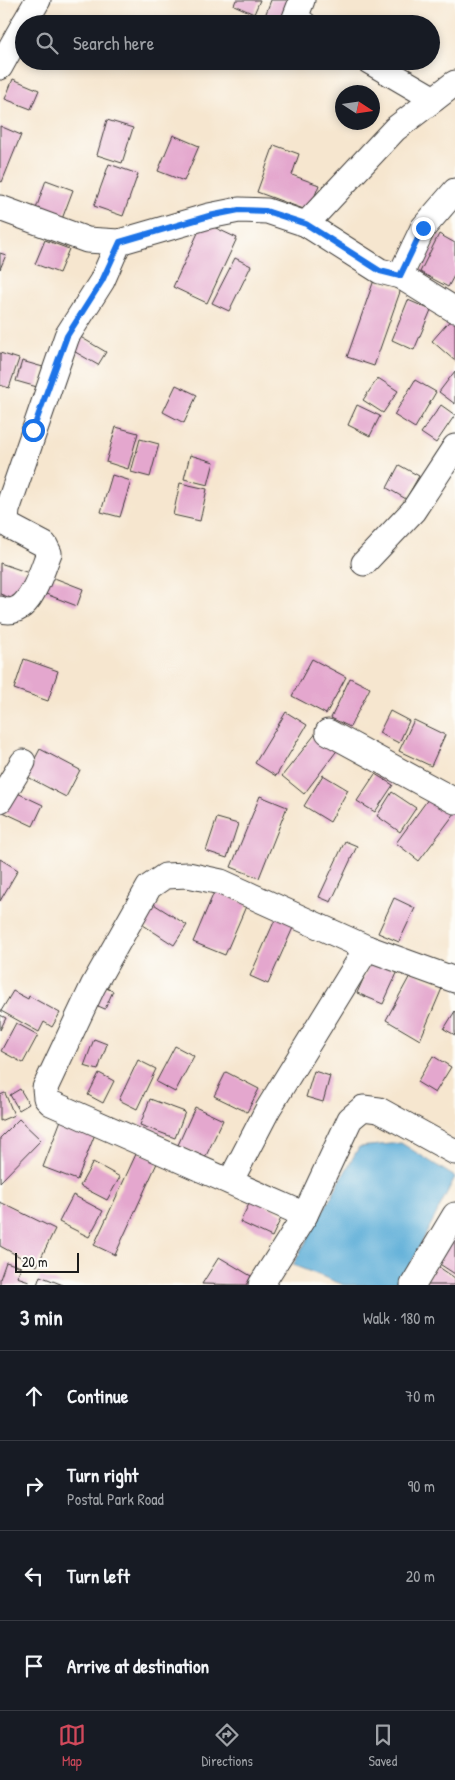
<!DOCTYPE html>
<html lang="en">
<head>
<meta charset="utf-8">
<style>
  :root { --surface:#171b24; --page:#242831; --text:#f1f3f6; --muted:#9ea1a6; --line:#363941; --accent:#d1495b }
  body { margin:0; font-family:"Patrick Hand",sans-serif; background:var(--page); color:var(--text) }
  .compass { position:absolute; left:335px; top:85px; width:45px; height:45px; border-radius:50%; background:var(--surface); box-shadow:0 2px 8px #0003; rotate:102deg }
  .scale { position:absolute; left:15px; bottom:12px; width:64px; box-sizing:border-box; padding-left:5px; border:2px solid #1c1c1c; border-top:0; font-size:14px; line-height:18px; white-space:nowrap; color:#1c1c1c; -webkit-text-stroke:4px #fdfcf7; paint-order:stroke }
  .stop { position:absolute; width:15px; height:15px; margin:-11px; border:4px solid #1a73e8; border-radius:50%; background:#fff }
  .stop.end { background:#1a73e8; border-color:#fff; box-shadow:0 1px 5px #0008 }
  .list { margin:0; padding:0; list-style:none }
  h2 { display:flex; justify-content:space-between; align-items:center; height:65px; margin:0; padding:0 20px; font-size:21px }
  h2 small { font-size:16px; font-weight:400; color:var(--muted) }
  .list li { display:grid; grid-template-columns:32px 1fr auto; gap:15px; align-items:center; box-sizing:border-box; height:90px; padding:0 20px; border-top:1px solid var(--line) }
  .list b { display:block; font-size:19px; white-space:nowrap }
  .list p { margin:0; font-size:16px; white-space:nowrap; color:var(--muted) }
  .list em { font-size:16px; font-style:normal; color:var(--muted) }
  .icon { flex:none; width:28px; height:28px; fill:none; stroke:currentColor; stroke-width:2; stroke-linecap:round; stroke-linejoin:round }
  .map { position:relative; flex:none; width:455px; height:1285px; overflow:hidden }
  .search { position:absolute; background:var(--surface); box-shadow:0 2px 8px #0003; left:15px; right:15px; top:15px; height:55px; display:flex; align-items:center; gap:12px; box-sizing:border-box; padding:0 18px; border-radius:28px; color:var(--muted); font-size:19px }
  .sheet { height:425px; background:var(--surface) }
  nav { display:flex; justify-content:space-around; align-items:center; box-sizing:border-box; height:70px; border-top:1px solid var(--line); background:var(--surface); font-size:14px; color:var(--muted) }
  nav a { display:grid; justify-items:center; gap:2px }
  nav .on { color:var(--accent) }
  .map>svg:first-child { display:block }
</style>
</head>
<body>
<div class="map">
<svg width="455" height="1285" viewBox="0 0 455 1285">
  <rect width="100%" height="100%" fill="#fdfcf7"/>
  <filter id="ink" filterUnits="userSpaceOnUse"><feTurbulence type="fractalNoise" baseFrequency=".02" numOctaves="2"/><feDisplacementMap in="SourceGraphic" scale="10" xChannelSelector="R" yChannelSelector="G"/><feConvolveMatrix kernelMatrix="1 2 1 2 8 2 1 2 1" color-interpolation-filters="sRGB"/></filter>
  <filter id="wash" filterUnits="userSpaceOnUse"><feTurbulence type="fractalNoise" baseFrequency=".0096" numOctaves="4" result="noise"/><feDisplacementMap in="SourceGraphic" scale="20" xChannelSelector="R" yChannelSelector="G"/><feGaussianBlur stdDeviation="1.12" result="paint"/><feColorMatrix in="noise" values="0 0 0 0 0 0 0 0 0 0 0 0 0 0 0 0 0 1.4 0 .05"/><feComposite in="paint" operator="in"/></filter>
  <g filter="url(#wash)">
    <rect width="100%" height="100%" fill="#f6e6cf"/>
    <path fill="#5daed8" stroke="#3c657a" d="M401,1143L455,1177L400,1285H344L293,1265L359,1147Z"/>
    <g id="blocks">
      <g fill="#e4a7ce">
        <path d="M236,0H260L254,14L234,5Z"/>
        <path d="M271,0H300L285,24L265,16Z"/>
        <path d="M13,79L39,90L31,109L5,99Z"/>
        <path d="M107,120L133,128L122,163L97,155Z"/>
        <path d="M0,126L21,135L2,182L0,181Z"/>
        <path d="M173,135L199,146L184,181L158,171Z"/>
        <path d="M274,145L299,154L292,175L319,185L309,211L257,192Z"/>
        <path d="M109,164L138,174L123,216L94,206Z"/>
        <path d="M46,180L73,190L62,219L36,209Z"/>
        <path d="M203,222L237,238L207,303L173,287Z"/>
        <path d="M439,234L455,243V274L448,287L420,272Z"/>
        <path d="M45,240L69,249L59,273L35,264Z"/>
        <path d="M0,253L6,255L0,269Z"/>
        <path d="M235,258L251,266L229,311L212,303Z"/>
        <path d="M374,280L401,289L374,366L347,357Z"/>
        <path d="M408,300L431,310L414,350L392,340Z"/>
        <path d="M453,317L455,318V361L432,341Z"/>
        <path d="M77,335L106,352L98,365L70,349Z"/>
        <path d="M0,353L19,359L9,388L0,385Z"/>
        <path d="M22,361L43,367L37,387L16,381Z"/>
        <path d="M455,371V404L439,392Z"/>
        <path d="M378,378L398,391L383,413L363,400Z"/>
        <path d="M415,380L436,392L415,428L394,415Z"/>
        <path d="M176,385L197,395L184,423L163,412Z"/>
        <path d="M357,405L380,416L370,436L348,425Z"/>
        <path d="M441,405L455,415L436,443L421,433Z"/>
        <path d="M116,427L138,433L128,469L106,462Z"/>
        <path d="M140,439L159,444L150,477L131,472Z"/>
        <path d="M190,455L214,462L208,485L184,479Z"/>
        <path d="M399,465L419,476L406,499L387,488Z"/>
        <path d="M112,475L131,481L120,517L101,512Z"/>
        <path d="M180,483L207,489L200,521L173,515Z"/>
        <path d="M0,563L32,574L22,602L0,594Z"/>
        <path d="M44,574L83,589L77,606L38,591Z"/>
        <path d="M24,659L58,671L48,701L14,689Z"/>
        <path d="M312,659L346,677L326,714L292,696Z"/>
        <path d="M350,678L370,688L350,727L331,718Z"/>
        <path d="M390,711L409,721L399,743L379,733Z"/>
        <path d="M286,712L307,725L276,776L255,763Z"/>
        <path d="M414,720L445,735L431,766L399,751Z"/>
        <path d="M321,727L342,744L304,794L282,776Z"/>
        <path d="M40,749L80,770L66,797L26,776Z"/>
        <path d="M375,774L393,785L375,812L357,801Z"/>
        <path d="M323,775L348,790L330,822L304,806Z"/>
        <path d="M13,791L43,805L33,826L3,812Z"/>
        <path d="M434,791L455,813L419,861L396,843Z"/>
        <path d="M392,792L416,808L400,832L377,816Z"/>
        <path d="M260,796L287,807L259,878L231,867Z"/>
        <path d="M217,818L238,824L227,858L206,851Z"/>
        <path d="M345,841L357,846L331,902L319,897Z"/>
        <path d="M0,859L18,870L0,901Z"/>
        <path d="M215,890L247,904L225,955L193,942Z"/>
        <path d="M394,898L415,908L399,942L378,933Z"/>
        <path d="M152,903L187,925L174,945L140,923Z"/>
        <path d="M278,913L296,921L268,984L250,976Z"/>
        <path d="M372,959L398,971L383,1004L357,993Z"/>
        <path d="M412,972L443,986L420,1040L386,1020Z"/>
        <path d="M97,984L113,991L105,1009L89,1002Z"/>
        <path d="M13,991L28,999L29,996L60,1013L52,1027L44,1022L39,1032L1,1011Z"/>
        <path d="M455,1011V1035L444,1029Z"/>
        <path d="M0,1015L6,1018L0,1030Z"/>
        <path d="M16,1023L38,1035L23,1063L1,1051Z"/>
        <path d="M94,1039L107,1044L98,1070L84,1066Z"/>
        <path d="M175,1046L194,1056L175,1092L156,1082Z"/>
        <path d="M433,1056L451,1067L435,1093L417,1082Z"/>
        <path d="M138,1060L156,1069L137,1109L119,1100Z"/>
        <path d="M314,1071L330,1076L323,1102L306,1097Z"/>
        <path d="M226,1072L259,1089L247,1112L214,1096Z"/>
        <path d="M99,1073L114,1081L103,1103L88,1095Z"/>
        <path d="M20,1089L29,1104L19,1110L10,1095Z"/>
        <path d="M5,1093L14,1115L0,1121V1095Z"/>
        <path d="M150,1099L185,1112L175,1138L140,1125Z"/>
        <path d="M195,1107L223,1120L205,1158L178,1145Z"/>
        <path d="M19,1119L41,1140L0,1182V1138Z"/>
        <path d="M61,1120L95,1134L77,1180L43,1167Z"/>
        <path d="M137,1152L158,1161L115,1255L94,1245Z"/>
        <path d="M93,1162L120,1177L107,1200L80,1186Z"/>
        <path d="M73,1195L103,1211L89,1237L59,1222Z"/>
        <path d="M252,1198L283,1214L272,1237L240,1222Z"/>
        <path d="M0,1202L55,1229L37,1266L0,1246Z"/>
        <path d="M455,1231V1274L435,1261Z"/>
        <path d="M219,1257L251,1276L246,1285L202,1284Z"/>
        <path d="M6,1262L21,1267L17,1277L29,1281L28,1285H0V1279Z"/>
        <path d="M436,1265L455,1278V1285H423Z"/>
        <path d="M40,1276L63,1285H37Z"/>
      </g>
    </g>
  </g>
  <g filter="url(#ink)">
    <use href="#blocks" fill-opacity="0" stroke="#3d3a37" stroke-width="1"/>
    <g fill="none" stroke-linecap="round" stroke-linejoin="round">
      <g stroke="#3d3a37" stroke-width="27">
        <g id="minor">
          <path d="M302,0L295,18L304,24"/>
          <path d="M24,24L38,0"/>
          <path d="M369,61L434,99"/>
          <path d="M0,67L24,24"/>
          <path d="M0,208L87,240L119,242L209,216L239,210L267,211L306,224L380,271L400,276L455,310"/>
          <path d="M306,224L395,129L455,83"/>
          <path d="M400,276L423,228L455,191"/>
          <path d="M364,563L413,511L455,447"/>
          <path d="M0,609C29,621 41,572 49,553L45,545L11,527L6,521L7,510L67,336L102,281L119,242"/>
          <path d="M328,732L455,801"/>
          <path d="M0,800L23,762"/>
          <path d="M367,948L455,980"/>
          <path d="M230,1182L268,1109L367,948L221,882L188,875L165,876L149,887L93,986L45,1088L46,1098L51,1103L305,1215"/>
          <path d="M261,1285L305,1215L350,1119L363,1108L379,1110L455,1152"/>
          <path d="M413,1285L455,1215"/>
        </g>
      </g>
      <use href="#minor" stroke="#fff" stroke-width="25"/>
    </g>
  </g>
  <g fill="none" stroke-linecap="round" stroke-linejoin="round" filter="url(#ink)">
    <path stroke="#1a73e8" stroke-width="6" d="M33,430L67,336L102,281L120,242L209,216L239,210L266,211L306,224L380,271L400,276L423,228"/>
  </g>
</svg>
<svg class="compass" viewBox="-18 -18 36 36"><path d="M0-13l5 13h-10z" fill="#e53935"/><path d="M0 13l5-13h-10z" fill="#9ea1a6"/></svg>
<div class="scale">20 m</div>
<div class="stop" style="left:33px;top:430px"></div>
<div class="stop end" style="left:423px;top:228px"></div>
<div class="search"><svg class="icon" aria-label="search" viewBox="0 0 24 24"><circle cx="10" cy="10" r="6"/><path d="M15 15l6 6"/></svg>Search here</div>
</div>
<section class="sheet">
<h2>3 min<small>Walk · 180 m</small></h2>
<ul class="list">
<li><svg class="icon" aria-label="ahead" viewBox="0 0 24 24"><path d="M12 20V5M6 11l6-6 6 6"/></svg><div><b>Continue</b></div><em>70 m</em></li>
<li><svg class="icon" aria-label="right" viewBox="0 0 24 24"><path d="M7 20v-9h11M14 6l5 5-5 5"/></svg><div><b>Turn right</b><p>Postal Park Road</p></div><em>90 m</em></li>
<li><svg class="icon" aria-label="left" viewBox="0 0 24 24"><path d="M17 20v-9H6M10 6l-5 5 5 5"/></svg><div><b>Turn left</b></div><em>20 m</em></li>
<li><svg class="icon" aria-label="arrive" viewBox="0 0 24 24"><path d="M6 21V4h12l-3 4 3 4H6"/></svg><div><b>Arrive at destination</b></div></li>
</ul>
</section>
<nav>
<a class="on"><svg class="icon" aria-label="map" viewBox="0 0 24 24"><path d="M3 6l6-2 6 2 6-2v14l-6 2-6-2-6 2zM9 4v14M15 6v14"/></svg>Map</a>
<a><svg class="icon" aria-label="directions" viewBox="0 0 24 24"><path d="M12 3l9 9-9 9-9-9zM9 14v-3h6M13 9l2 2-2 2"/></svg>Directions</a>
<a><svg class="icon" aria-label="saved" viewBox="0 0 24 24"><path d="M7 4h10v16l-5-4-5 4z"/></svg>Saved</a>
</nav>
</body>
</html>
